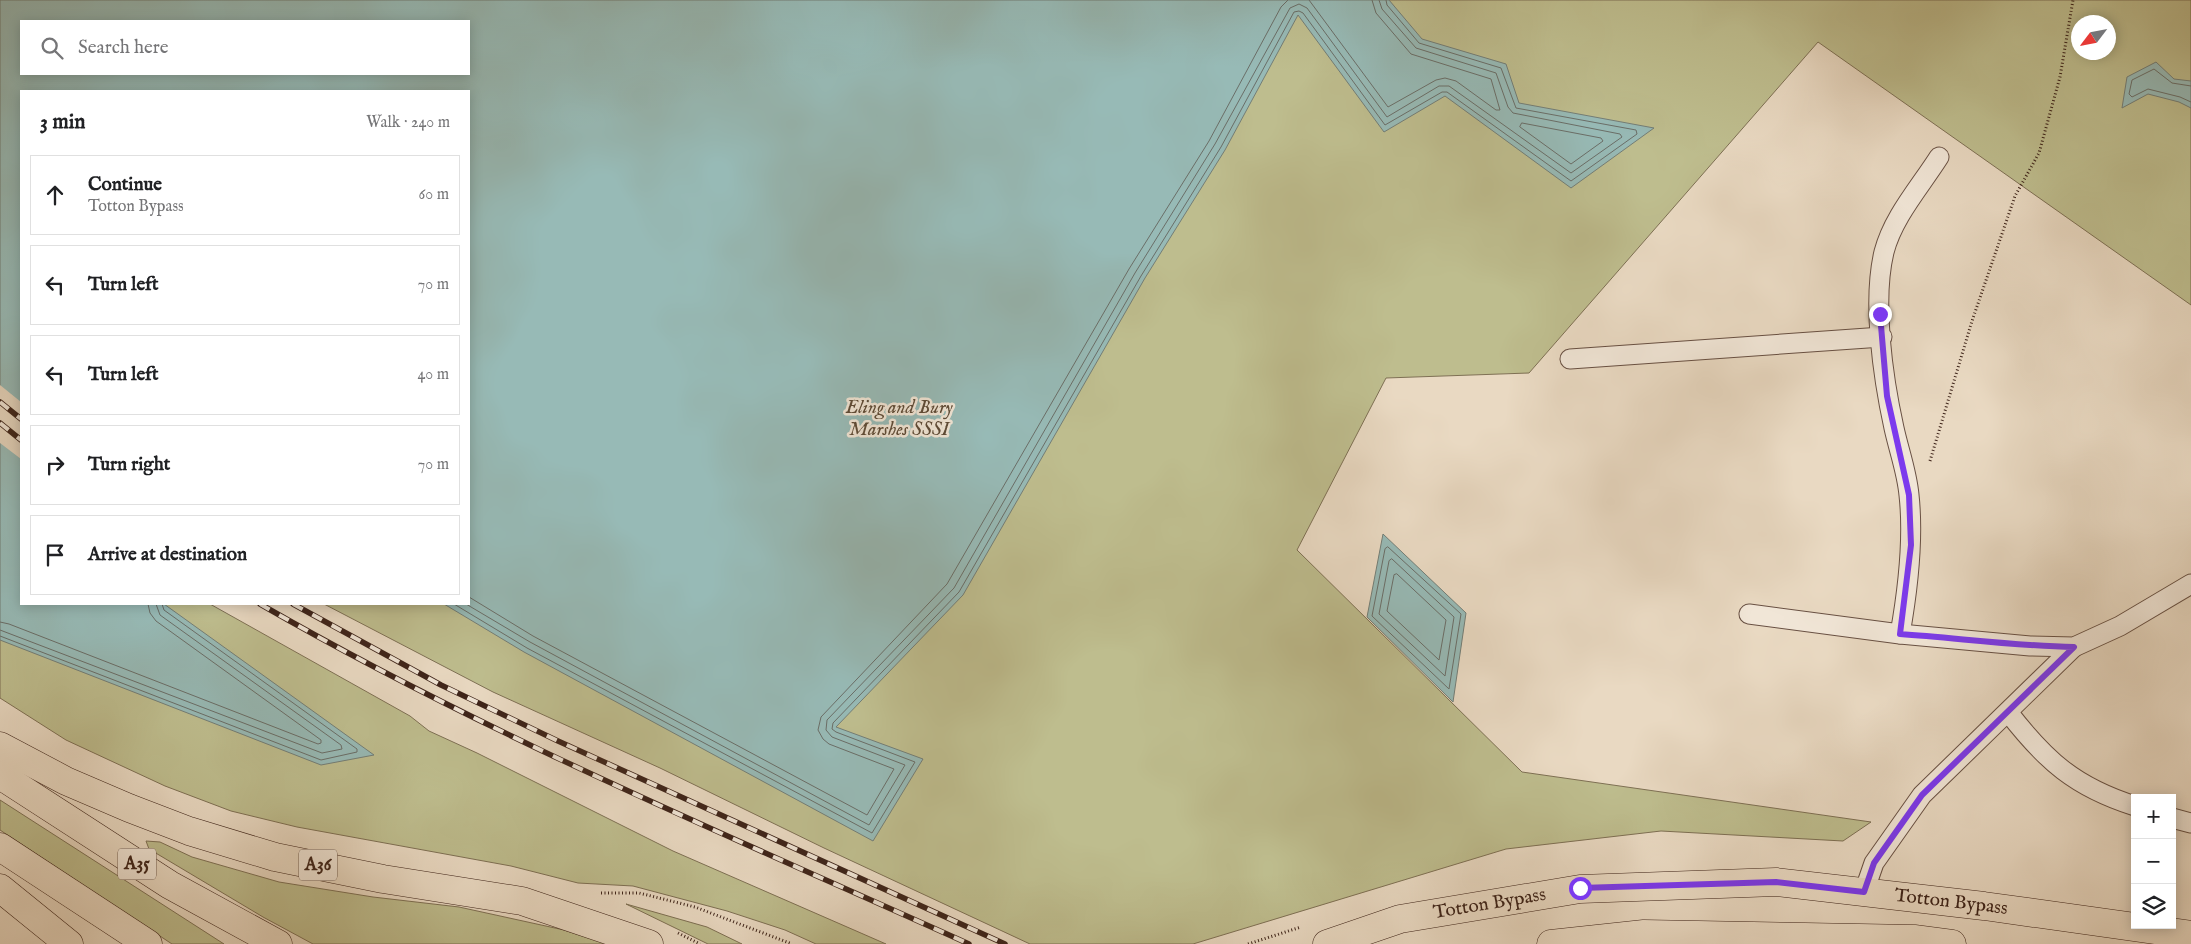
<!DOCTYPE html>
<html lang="en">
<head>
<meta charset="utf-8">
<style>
  :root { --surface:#fff; --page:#f6f6f6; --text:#202124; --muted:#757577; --line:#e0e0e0 }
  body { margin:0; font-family:"IM FELL English",serif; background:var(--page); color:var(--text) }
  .controls { position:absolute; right:15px; bottom:15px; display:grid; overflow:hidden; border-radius:0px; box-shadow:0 2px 12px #0003 }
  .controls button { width:45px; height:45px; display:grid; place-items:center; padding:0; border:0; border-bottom:1px solid var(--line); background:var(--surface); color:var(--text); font:25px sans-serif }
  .compass { position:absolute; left:2071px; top:15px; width:45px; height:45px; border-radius:50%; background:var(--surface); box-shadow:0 2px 12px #0003; rotate:238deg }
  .stop { position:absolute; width:15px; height:15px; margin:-11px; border:4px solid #7c3aed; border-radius:50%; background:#fff }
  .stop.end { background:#7c3aed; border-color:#fff; box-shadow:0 1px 5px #0008 }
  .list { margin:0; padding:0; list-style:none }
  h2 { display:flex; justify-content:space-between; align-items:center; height:65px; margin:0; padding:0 20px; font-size:21px }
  h2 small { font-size:16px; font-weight:400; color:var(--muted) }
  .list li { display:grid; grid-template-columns:32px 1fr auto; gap:15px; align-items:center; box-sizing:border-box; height:80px; margin:0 10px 10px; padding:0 10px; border:1px solid var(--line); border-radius:0px }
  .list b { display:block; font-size:19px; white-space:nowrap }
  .list p { margin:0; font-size:16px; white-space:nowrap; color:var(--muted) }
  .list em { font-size:16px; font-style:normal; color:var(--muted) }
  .icon { flex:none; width:28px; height:28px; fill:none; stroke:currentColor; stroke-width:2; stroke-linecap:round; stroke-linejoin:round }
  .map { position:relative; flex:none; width:2191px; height:944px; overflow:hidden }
  .search { position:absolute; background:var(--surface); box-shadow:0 2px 12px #0003; left:20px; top:20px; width:450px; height:55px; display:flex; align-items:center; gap:12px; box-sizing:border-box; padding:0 18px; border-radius:0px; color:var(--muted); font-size:19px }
  .panel { position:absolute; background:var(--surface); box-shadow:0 2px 12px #0003; left:20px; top:90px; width:450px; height:515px; border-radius:0px }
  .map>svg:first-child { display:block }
</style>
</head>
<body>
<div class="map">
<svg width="2191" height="944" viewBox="0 0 2191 944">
  <rect width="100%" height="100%" fill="#e9d9c2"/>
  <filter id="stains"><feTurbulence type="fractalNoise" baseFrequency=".004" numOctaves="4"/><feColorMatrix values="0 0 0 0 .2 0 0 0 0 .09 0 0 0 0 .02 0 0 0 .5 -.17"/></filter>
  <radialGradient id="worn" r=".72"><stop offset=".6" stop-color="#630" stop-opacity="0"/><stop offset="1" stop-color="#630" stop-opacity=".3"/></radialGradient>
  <g fill="#bebd8e" stroke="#7e7054" fill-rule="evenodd">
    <path d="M102,0H2191V305L1818,42L1529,373L1386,378L1297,550L1522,772L1871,822L1843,841L1661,831L1506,849L1193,944H1030L824,848L660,768L493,692L324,604H469V91H126L469,74V21ZM2078,22H2108V52H2078Z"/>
    <path d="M0,542L21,604H210L410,716L429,731L477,753L673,851L886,944H816L785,930L727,911L633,886L578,883L511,866L297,827L231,811L165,786L66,740L0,698Z"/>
    <path d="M0,800L224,944H172L0,830Z"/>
    <path d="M146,841L160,842L192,857L279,882L373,897L459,907L564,930L608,944H313L263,917L149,849Z"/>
    <path d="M626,904L707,927L742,944H708Z"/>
  </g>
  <g fill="#97bab6" stroke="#737e77" fill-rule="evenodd">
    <path d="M0,0H1389L1422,39L1506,64L1519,103L1654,128L1571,188L1445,96L1384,132L1298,15L1225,150L1145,278L963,595L836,727L923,759L873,841L524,652L444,604H469V91H21V604H164L374,755L321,765L0,640ZM21,21H469V74H21Z"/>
    <path d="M2156,62L2174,79L2191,81V108L2179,102L2148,94L2122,108L2127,77Z"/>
    <path d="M1383,534L1466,613L1453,702L1367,617Z"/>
  </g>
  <path fill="#e9d9c2" d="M0,385L21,402V459L0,443Z"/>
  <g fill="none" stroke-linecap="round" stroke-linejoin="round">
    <g stroke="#6a6e68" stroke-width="1">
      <path d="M1309,0L1388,107L1436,80L1445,78L1456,81L1496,110H1500L1491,79L1411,54L1376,13L1372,0"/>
      <path d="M2191,86L2172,83L2154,69L2132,80L2129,94L2132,97L2148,89L2180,97L2191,102"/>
      <path d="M1522,123L1601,138L1603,141L1571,164L1520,127Z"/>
      <path d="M1388,547L1461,614L1449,689L1372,616L1385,549Z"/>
      <path d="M1392,559L1454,617L1445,676L1379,614L1389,561Z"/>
      <path d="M1397,574L1446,620L1439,660L1387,611L1394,575Z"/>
      <path d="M469,597L533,636L867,815L894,769L829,744L823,739L818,730L821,717L947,584L1129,269L1209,141L1281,7L1288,0"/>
      <path d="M454,604L527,648L872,833L915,762L836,732L832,729L833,723L959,592L1141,276L1221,147L1294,12L1299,11L1303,13L1385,125L1442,92H1447L1571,181L1637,134L1636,130L1516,108L1501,68L1419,43L1387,5L1386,0"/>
      <path d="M466,604L530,642L869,825L905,765L832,737L826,730L827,720L954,588L1135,273L1215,144L1290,8L1299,4L1307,8L1387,117L1439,86H1449L1571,173L1622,137L1620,134L1513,113L1508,107L1496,73L1416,48L1382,9L1379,0"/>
      <path d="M0,622L9,624L318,744L321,743V740L156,621L150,613L148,604"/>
      <path d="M0,630L322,753L342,749L341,745L160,615L156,604"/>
      <path d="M0,636L321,760L357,752V749L164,610L162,604"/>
    </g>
    <g stroke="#685043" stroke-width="21">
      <g id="service">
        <path d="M1570,359L1882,337"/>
        <path d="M1749,614L1900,634L2030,646L2074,647L2120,626L2191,584"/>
        <path d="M1900,634C1908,589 1914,541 1909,495C1907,472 1899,451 1894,428C1883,378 1872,302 1884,252C1893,217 1920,187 1939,157"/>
        <path d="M2008,712C2046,761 2075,787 2135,806"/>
        <path d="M2172,818L2191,823"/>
        <path d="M1864,892L1874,863L1922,795L2074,647"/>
      </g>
    </g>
    <g stroke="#3d2319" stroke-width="29">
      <g id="primary">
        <path d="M0,746L66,781L129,808L189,831L275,857L383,879L522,901L649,944"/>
        <path d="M0,775L170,885L278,944"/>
        <path d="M0,847L148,944"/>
        <path d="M0,888L69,944"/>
        <path id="s1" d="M1327,944L1400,919L1580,889L1776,882L1984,906L2191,935"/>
        <path d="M1551,944L1644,934L1914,939L1952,944"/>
      </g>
    </g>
    <g stroke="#3d2319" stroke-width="3" stroke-dasharray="1 2.5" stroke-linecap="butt">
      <path d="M1930,461L1972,321L2015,196L2039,153L2060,77L2073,0"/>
      <path d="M601,893H639L695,907L792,944"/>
      <path d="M678,933L700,944"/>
      <path d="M1248,944L1301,927"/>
    </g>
    <use href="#service" stroke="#f1e6d7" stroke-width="19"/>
    <use href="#primary" stroke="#e9d9c2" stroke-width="28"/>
    <g stroke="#3d2319" stroke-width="5.5">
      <g id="rail">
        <path d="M0,402L21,419"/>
        <path d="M0,423L21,440"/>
        <path d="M260,604C487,735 730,836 969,944"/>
        <path d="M293,604L441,685L558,741L1005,944"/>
      </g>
    </g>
    <use href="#rail" stroke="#f1e6d7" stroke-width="4" stroke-dasharray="11" stroke-linecap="butt"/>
  </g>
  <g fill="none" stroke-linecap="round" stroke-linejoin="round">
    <path stroke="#7c3aed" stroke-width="6" d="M1580,888L1776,882L1864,892L1874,863L1922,795L2074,647C2016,646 1958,638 1900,634L1911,545L1909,495L1887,396L1880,314"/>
  </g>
  <g text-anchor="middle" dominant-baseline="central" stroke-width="5" stroke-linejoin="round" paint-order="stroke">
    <g fill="#f1e6d7" stroke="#735e52" stroke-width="1">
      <rect x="118" y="848.5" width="38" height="31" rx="4"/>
      <rect x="299" y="849.5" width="38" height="31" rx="4"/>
    </g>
    <g font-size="18" font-weight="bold" fill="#3d2319">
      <text x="137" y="864">A35</text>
      <text x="318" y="865">A36</text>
    </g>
    <g font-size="19" font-style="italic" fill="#5d4a36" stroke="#f1e6d7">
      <text x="899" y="408">Eling and Bury<tspan x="899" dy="22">Marshes SSSI</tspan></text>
    </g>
    <g font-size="19" fill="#3d2319" stroke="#f1e6d7">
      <text stroke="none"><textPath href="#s1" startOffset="632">Totton Bypass</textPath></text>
      <text stroke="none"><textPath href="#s1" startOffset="168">Totton Bypass</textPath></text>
    </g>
  </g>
  <rect width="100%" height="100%" filter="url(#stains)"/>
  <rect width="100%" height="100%" fill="url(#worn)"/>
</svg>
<div class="controls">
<button>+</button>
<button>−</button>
<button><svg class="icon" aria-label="layers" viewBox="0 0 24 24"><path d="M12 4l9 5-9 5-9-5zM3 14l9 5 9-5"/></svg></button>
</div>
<svg class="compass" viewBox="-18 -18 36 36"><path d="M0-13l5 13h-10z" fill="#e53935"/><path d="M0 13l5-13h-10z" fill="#757577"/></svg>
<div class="stop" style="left:1580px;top:888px"></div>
<div class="stop end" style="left:1880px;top:314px"></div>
<div class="search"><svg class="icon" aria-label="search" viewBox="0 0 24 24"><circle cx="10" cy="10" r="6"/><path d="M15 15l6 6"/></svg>Search here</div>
<section class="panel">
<h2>3 min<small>Walk · 240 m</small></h2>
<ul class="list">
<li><svg class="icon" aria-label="ahead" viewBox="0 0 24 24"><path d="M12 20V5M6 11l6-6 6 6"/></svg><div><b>Continue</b><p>Totton Bypass</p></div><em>60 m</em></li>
<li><svg class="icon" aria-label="left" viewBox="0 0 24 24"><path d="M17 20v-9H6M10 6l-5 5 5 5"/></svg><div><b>Turn left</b></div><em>70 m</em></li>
<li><svg class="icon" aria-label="left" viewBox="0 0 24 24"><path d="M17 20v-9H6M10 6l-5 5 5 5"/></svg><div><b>Turn left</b></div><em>40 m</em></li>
<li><svg class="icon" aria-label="right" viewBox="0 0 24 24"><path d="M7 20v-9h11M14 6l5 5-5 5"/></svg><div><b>Turn right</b></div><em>70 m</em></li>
<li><svg class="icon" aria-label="arrive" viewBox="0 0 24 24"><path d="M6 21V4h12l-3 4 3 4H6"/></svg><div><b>Arrive at destination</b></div></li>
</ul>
</section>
</div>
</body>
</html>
